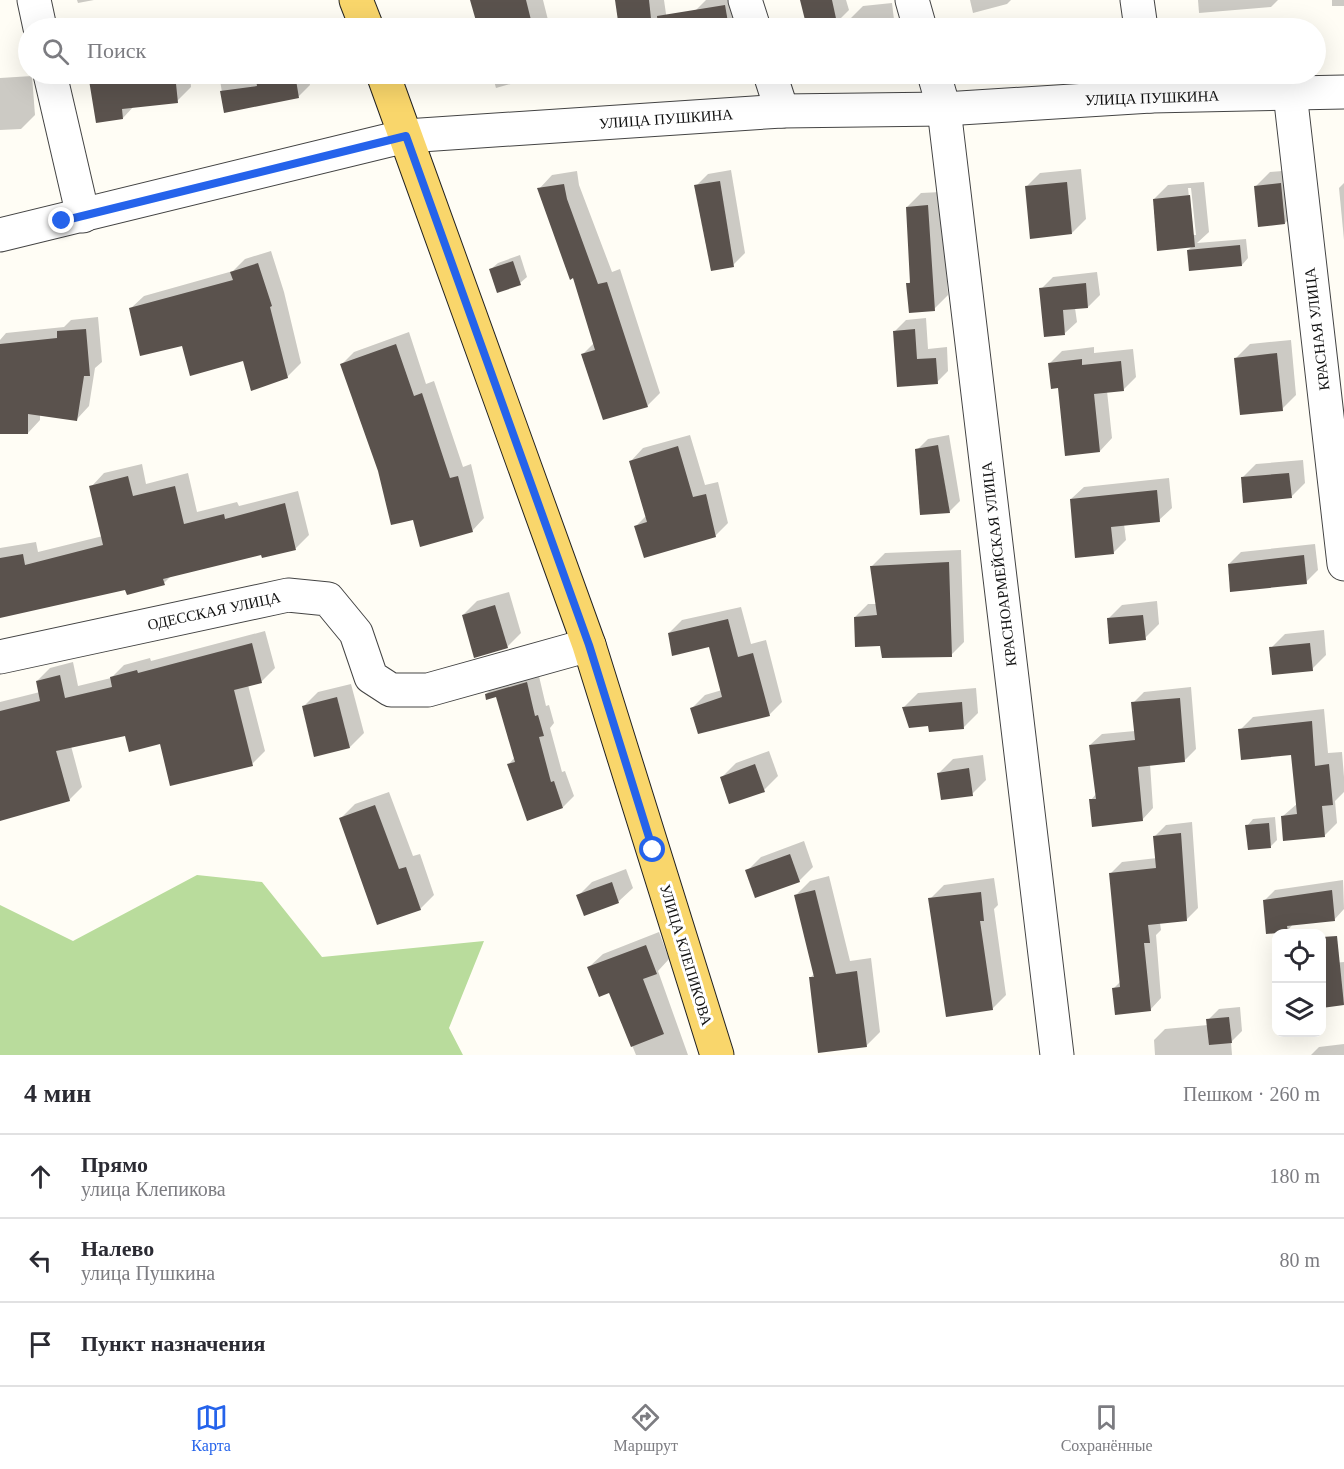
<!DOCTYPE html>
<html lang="ru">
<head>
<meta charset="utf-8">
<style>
  :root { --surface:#fff; --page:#f7f7f7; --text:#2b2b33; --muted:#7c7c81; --line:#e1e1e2; --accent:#2563eb }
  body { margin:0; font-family:"Times New Roman",serif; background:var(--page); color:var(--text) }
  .controls { position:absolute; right:18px; bottom:18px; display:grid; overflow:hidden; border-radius:12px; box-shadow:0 6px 24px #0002 }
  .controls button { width:54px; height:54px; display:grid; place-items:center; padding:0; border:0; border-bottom:2px solid var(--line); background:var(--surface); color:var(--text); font:30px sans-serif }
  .stop { position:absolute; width:18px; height:18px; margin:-14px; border:4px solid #2563eb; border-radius:50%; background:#fff }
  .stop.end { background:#2563eb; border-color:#fff; box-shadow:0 2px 6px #0008 }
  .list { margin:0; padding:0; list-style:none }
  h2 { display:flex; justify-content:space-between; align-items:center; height:78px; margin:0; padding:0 24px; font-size:26px }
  h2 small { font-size:20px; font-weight:400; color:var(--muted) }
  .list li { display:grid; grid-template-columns:39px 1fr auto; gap:18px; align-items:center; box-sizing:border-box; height:84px; padding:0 24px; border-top:2px solid var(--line) }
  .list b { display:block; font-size:22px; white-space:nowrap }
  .list p { margin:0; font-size:20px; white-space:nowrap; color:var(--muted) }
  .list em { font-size:20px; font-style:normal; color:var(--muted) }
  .icon { flex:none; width:33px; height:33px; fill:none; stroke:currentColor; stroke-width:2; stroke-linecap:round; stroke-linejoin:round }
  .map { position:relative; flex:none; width:1344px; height:1055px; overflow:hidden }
  .search { position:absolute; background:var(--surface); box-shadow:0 6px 24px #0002; left:18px; right:18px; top:18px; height:66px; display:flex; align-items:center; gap:15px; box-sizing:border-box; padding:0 21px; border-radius:33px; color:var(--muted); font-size:22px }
  .sheet { height:330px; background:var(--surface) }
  nav { display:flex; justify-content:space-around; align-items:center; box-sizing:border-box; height:84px; border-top:2px solid var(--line); background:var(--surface); font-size:16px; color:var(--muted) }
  nav a { display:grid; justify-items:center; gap:3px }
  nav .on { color:var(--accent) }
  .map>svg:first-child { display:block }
</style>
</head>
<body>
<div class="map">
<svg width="1344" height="1055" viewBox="0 0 1344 1055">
  <rect width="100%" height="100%" fill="#fffdf5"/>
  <path fill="#b9dc9c" d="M197,875L262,882L322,957L484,941L449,1028L463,1055H0V905L73,941Z"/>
  <g fill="#0003" fill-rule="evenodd">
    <path d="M77,0H94L78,3Z"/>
    <path d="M472,0H543L550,28H480Z"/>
    <path d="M617,0H664L668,28H620Z"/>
    <path d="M706,0H740L744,28H699L696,10Z"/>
    <path d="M802,0H846L849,10L837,22L809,28Z"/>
    <path d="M970,0H1011L1007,4L973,13Z"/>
    <path d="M1198,0H1278L1271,7L1199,13Z"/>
    <rect x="1332" y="0" width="12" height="6"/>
    <path d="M892,3L895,28H850L849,20L863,6Z"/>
    <path d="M95,74H190L191,87L177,101L134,106L123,118L91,78Z"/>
    <path d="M219,74H308L310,85L299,96L225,111Z"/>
    <path d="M492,74H546L496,88Z"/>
    <path d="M32,76L35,115L21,129L0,130V78Z"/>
    <path d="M1081,169L1086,219L1072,233L1026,187L1040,173Z"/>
    <path d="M731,170L745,253L733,265L696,186L708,174Z"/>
    <path d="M1295,170L1299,209L1285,223L1256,186L1270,172Z"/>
    <path d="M577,171L579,185L612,272L620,269L660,393L647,406L583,354L595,342L574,276L539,189L552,175Z"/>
    <path d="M1204,182L1209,232L1197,243L1246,239L1248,258L1242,265L1188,250L1193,246L1154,199L1168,185ZM1188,188H1191L1196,235H1193Z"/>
    <path d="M1344,183V240L1339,188Z"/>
    <path d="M941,192L948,295L934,309L908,284L912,280L907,207L921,193Z"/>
    <path d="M271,251L284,292L301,363L287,377L244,359L183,344L130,309L144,296L233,271L245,259Z"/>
    <path d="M520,255L527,277L520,283L491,269L498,263Z"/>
    <path d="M1097,272L1100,295L1088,307L1075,308L1077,322L1065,333L1041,289L1053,277Z"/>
    <path d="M98,317L102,362L95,368L89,406L77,419L40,414V420L28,433L0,431V340L6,333L64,327L71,320Z"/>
    <path d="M926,318L928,349L947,347L948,371L937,382L898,385L895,331L906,320Z"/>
    <path d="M409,332L426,384L434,381L463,467L471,464L484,518L472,531L414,518L379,471L342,364L354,352Z"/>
    <path d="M1291,340L1296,395L1282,409L1236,358L1250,344Z"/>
    <path d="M1094,347V353L1133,349L1136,377L1123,390L1107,391L1112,438L1100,451L1060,386L1050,363L1062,351Z"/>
    <path d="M690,435L705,485L718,482L728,523L715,536L636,526L647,515L631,461L643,448Z"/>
    <path d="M949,435L960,501L949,512L917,450L928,439Z"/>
    <path d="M1303,460L1305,483L1291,497L1242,478L1256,464Z"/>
    <path d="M142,464L146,484L188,473L197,512L237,502L239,506L298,491L309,535L296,548L262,553L172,575L164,583L127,588L0,616V548L36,542L38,552L103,536L91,487L104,473Z"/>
    <path d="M1169,478L1172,508L1159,520L1124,524L1126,540L1113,553L1071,499L1084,487Z"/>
    <path d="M1315,544L1318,570L1306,582L1229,564L1241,552Z"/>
    <path d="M961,550L964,642L951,655L882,644L855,617L868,604H877L872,566L885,553Z"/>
    <path d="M509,592L521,633L507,647L463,615L477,601Z"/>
    <path d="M1157,601L1159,624L1145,638L1108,619L1122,605Z"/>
    <path d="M741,607L751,644L766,640L782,702L769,715L692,708L705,695L722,690L711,646L669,633L682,620Z"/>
    <path d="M1324,630L1326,655L1312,669L1271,648L1285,634Z"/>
    <path d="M265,631L275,668L262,681L248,685L265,751L252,764L126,734L71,746L82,787L69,800L0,819V702L40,692L37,681L50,668L73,662L78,686L111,678L124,665L150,658L151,661Z"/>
    <path d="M538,672L546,706L549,705L554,723L550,728L562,772L565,771L574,796L563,807L509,764L515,757L497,695L486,694L497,683Z"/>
    <path d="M351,684L364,733L350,747L304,706L318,692Z"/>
    <path d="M1191,687L1196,749L1184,761L1150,764L1153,808L1142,820L1091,800L1096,794L1090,745L1102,734L1135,731L1133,703L1144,692Z"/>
    <path d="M976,688L978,713L964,727L904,707L918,693Z"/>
    <path d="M1324,709L1328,753L1342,752L1344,777V792L1335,801L1337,823L1324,836L1283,816L1298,803L1292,753L1240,730L1253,717Z"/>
    <path d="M769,751L778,776L764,790L722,777L736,763Z"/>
    <path d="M983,755L986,780L972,794L939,773L953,759Z"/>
    <path d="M389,792L413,856L420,854L434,895L420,909L341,818L355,804Z"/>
    <path d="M1275,817L1277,840L1270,847L1247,826L1253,819Z"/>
    <path d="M1192,822L1198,908L1186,920L1160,923L1161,930L1156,935L1161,998L1150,1010L1114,988L1121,981L1111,873L1122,862L1157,858L1155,836L1166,825Z"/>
    <path d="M804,841L813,867L799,881L747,871L761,857Z"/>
    <path d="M626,869L633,888L619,901L584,914L578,896L592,882Z"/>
    <path d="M829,876L850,961L871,958L880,1032L866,1046L810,978L815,973L796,895L810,881Z"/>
    <path d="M994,878L998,905L994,909L1006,995L992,1009L930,899L944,885Z"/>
    <path d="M1343,880L1344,909L1334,920L1294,923L1287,931L1264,901L1275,890Z"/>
    <path d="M659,932L669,959L658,971L688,1055H636L610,991L589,967L603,954Z"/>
    <path d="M1344,962V1004L1322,1006V964Z"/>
    <path d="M1240,1007L1242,1031L1231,1042L1232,1055H1155L1154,1040L1165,1029L1208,1025V1020L1219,1009Z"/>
    <path d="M1344,1044V1055H1311L1319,1047Z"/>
  </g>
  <g fill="#5a524d">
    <path d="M470,0H526L533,28H478Z"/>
    <path d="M615,0H649L652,28H619Z"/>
    <path d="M800,0H832L837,23L807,28Z"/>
    <path d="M725,5L729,28H658L657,16Z"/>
    <path d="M88,74H175L178,103L122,109L123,119L96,123Z"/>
    <path d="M255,74H295L299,98L224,113L220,91L257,86Z"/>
    <path d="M720,181L734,267L711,271L694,185Z"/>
    <path d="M1067,182L1072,234L1030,239L1025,186Z"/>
    <path d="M1281,183L1285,224L1258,227L1254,186Z"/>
    <path d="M564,184L567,199L598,284L607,282L648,407L603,420L581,354L595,350L573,278L570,280L537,188Z"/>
    <path d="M1190,195L1195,247L1157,251L1153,199Z"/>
    <path d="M928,205L935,311L909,313L906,283H910L906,207Z"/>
    <path d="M1240,245L1242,266L1189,271L1187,250Z"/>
    <path d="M513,261L521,285L497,293L489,269Z"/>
    <path d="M258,263L272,306L270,307L288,378L251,391L243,361L190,376L182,346L140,356L129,308L233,280L230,272Z"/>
    <path d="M1086,283L1088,308L1063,310L1065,335L1044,337L1039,288Z"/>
    <path d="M86,329L90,376H84L77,421L28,414V434H0V344L57,338V331Z"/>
    <path d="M915,329L917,359L936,358L938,384L897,387L893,331Z"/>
    <path d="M396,344L414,396L422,393L450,478L458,476L473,532L420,547L413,520L391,525L378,471L340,364Z"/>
    <path d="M1277,353L1283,411L1240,415L1234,358Z"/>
    <path d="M1082,359V365L1121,361L1124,391L1094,394L1100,452L1065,456L1058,388L1051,389L1048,363Z"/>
    <path d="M938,445L950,513L920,515L915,449Z"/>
    <path d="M678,446L693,497L706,494L716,537L644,558L634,526L647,522L629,461Z"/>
    <path d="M1289,473L1292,498L1243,503L1241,477Z"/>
    <path d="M128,476L133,496L175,486L184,524L224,514L225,519L285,503L296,550L262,558L261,555L163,579L165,585L127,595L125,590L0,618V558L23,554L25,565L103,545L89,486Z"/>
    <path d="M1157,490L1160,522L1111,527L1114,554L1075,558L1070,499Z"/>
    <path d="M1304,555L1307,584L1230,592L1228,564Z"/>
    <path d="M949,562L952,657L882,658L880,646L855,647L854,617L877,615L870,566Z"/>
    <path d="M495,605L508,648L474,658L462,615Z"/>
    <path d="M1143,615L1146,640L1109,644L1107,618Z"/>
    <path d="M728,619L738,657L753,653L770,716L698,734L690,708L722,697L709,647L672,656L668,633Z"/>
    <path d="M252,643L262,683L234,690L253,766L170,786L160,744L129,752L125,736L56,751L70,801L0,821V711L40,701L36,681L60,675L65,698L112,687L110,677L137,670L138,673Z"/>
    <path d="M1310,643L1313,671L1272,675L1269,647Z"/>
    <path d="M527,682L535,716L538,715L544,736L539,737L551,782L554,781L563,808L527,821L507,764L515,762L496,697L486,700L485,694Z"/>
    <path d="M337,697L350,748L314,757L302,706Z"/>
    <path d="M1180,698L1185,762L1138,767L1143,821L1092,827L1089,799H1096L1089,745L1135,740L1131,702Z"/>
    <path d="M962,702L964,729L929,732L928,726L909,728L902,707Z"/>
    <path d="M1312,721L1315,766L1329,764L1333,805L1322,806L1325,837L1283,841L1281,816L1297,814L1291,755L1241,760L1238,729Z"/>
    <path d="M755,764L765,792L729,804L720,777Z"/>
    <path d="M969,768L973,796L941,800L937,773Z"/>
    <path d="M375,805L399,869L406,867L421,910L377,925L339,818Z"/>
    <path d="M1269,823L1271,848L1248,850L1245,825Z"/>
    <path d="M1181,833L1187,921L1148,925L1150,943H1144L1151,1011L1115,1015L1112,988L1120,987L1109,873L1156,868L1153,836Z"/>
    <path d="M790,854L800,882L755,898L745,870Z"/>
    <path d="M612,882L619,903L584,916L576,895Z"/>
    <path d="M815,890L836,974L857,971L867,1047L818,1053L809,977H814L794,895Z"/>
    <path d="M1332,890L1335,921L1287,926L1288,932L1266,934L1263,900Z"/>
    <path d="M981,892L984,921H980L993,1010L946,1017L928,898Z"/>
    <path d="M1337,936L1344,1005L1322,1008V937Z"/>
    <path d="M646,945L657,974L643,979L664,1034L631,1047L609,993L599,997L587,967Z"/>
    <path d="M1229,1017L1232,1043L1209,1045L1206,1019Z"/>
  </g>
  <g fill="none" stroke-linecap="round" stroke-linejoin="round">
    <g stroke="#444" stroke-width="35">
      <g id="minor">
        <path d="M34,0L40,28"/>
        <path d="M745,0L754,28"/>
        <path d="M912,0L920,28"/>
        <path d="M1137,0L1141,28"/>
        <path d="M50,74L83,216"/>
        <path d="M770,74L782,111"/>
        <path d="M934,74L944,109L1057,1055"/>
        <path d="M1148,74L1151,96"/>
        <path d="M1290,93L1344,564"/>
        <path d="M0,235L406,136"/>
        <path d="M0,657L288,595L328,599L356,633L371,677L391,690H428L589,645"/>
      </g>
    </g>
    <g stroke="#444" stroke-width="35">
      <path id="tertiary" d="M406,136L782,111L944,109L1151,96L1344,92"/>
    </g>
    <g stroke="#222" stroke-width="35">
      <g id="primary">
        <path d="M356,0L367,28"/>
        <path d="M383,74L589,645L717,1055"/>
      </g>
    </g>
    <use href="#minor" stroke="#fff" stroke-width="33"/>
    <use href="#tertiary" stroke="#fff" stroke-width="33"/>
    <use href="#primary" stroke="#f9d66b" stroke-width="33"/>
  </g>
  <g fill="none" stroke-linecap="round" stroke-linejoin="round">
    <path stroke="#2563eb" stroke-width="8" d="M62,221L406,136L589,645L653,850"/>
  </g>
  <g text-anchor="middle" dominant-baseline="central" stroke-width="6" stroke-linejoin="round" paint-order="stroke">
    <g font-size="15" fill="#111" stroke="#fff">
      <text transform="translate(1152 98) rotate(-2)">УЛИЦА ПУШКИНА</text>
      <text transform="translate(666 119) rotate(-4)">УЛИЦА ПУШКИНА</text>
      <text transform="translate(1317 329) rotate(-97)">КРАСНАЯ УЛИЦА</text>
      <text transform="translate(999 564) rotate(-97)">КРАСНОАРМЕЙСКАЯ УЛИЦА</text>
      <text transform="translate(214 611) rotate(-12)">ОДЕССКАЯ УЛИЦА</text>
      <text transform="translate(686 955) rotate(73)">УЛИЦА КЛЕПИКОВА</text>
    </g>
  </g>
</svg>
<div class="controls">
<button><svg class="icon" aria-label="locate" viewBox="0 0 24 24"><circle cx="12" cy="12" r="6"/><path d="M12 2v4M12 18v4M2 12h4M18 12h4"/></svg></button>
<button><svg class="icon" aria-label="layers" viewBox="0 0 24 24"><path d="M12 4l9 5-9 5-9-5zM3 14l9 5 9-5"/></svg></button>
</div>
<div class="stop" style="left:653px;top:850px"></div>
<div class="stop end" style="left:62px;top:221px"></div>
<div class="search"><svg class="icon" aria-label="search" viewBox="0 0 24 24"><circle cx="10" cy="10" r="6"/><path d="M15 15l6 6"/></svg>Поиск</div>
</div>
<section class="sheet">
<h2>4 мин<small>Пешком · 260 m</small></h2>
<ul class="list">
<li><svg class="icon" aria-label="ahead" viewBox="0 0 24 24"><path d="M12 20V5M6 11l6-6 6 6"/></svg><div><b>Прямо</b><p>улица Клепикова</p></div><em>180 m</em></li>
<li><svg class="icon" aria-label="left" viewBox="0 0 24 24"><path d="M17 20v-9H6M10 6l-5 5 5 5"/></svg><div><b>Налево</b><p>улица Пушкина</p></div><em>80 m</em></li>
<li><svg class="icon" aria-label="arrive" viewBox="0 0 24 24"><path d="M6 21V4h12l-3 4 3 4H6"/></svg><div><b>Пункт назначения</b></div></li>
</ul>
</section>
<nav>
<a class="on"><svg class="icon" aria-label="map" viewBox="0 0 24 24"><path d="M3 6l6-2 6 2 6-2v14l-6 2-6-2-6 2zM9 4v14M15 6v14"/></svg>Карта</a>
<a><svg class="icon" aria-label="directions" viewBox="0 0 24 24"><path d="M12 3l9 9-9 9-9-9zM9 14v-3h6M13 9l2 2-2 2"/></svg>Маршрут</a>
<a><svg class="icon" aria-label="saved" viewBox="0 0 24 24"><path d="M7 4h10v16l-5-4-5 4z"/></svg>Сохранённые</a>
</nav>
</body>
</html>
